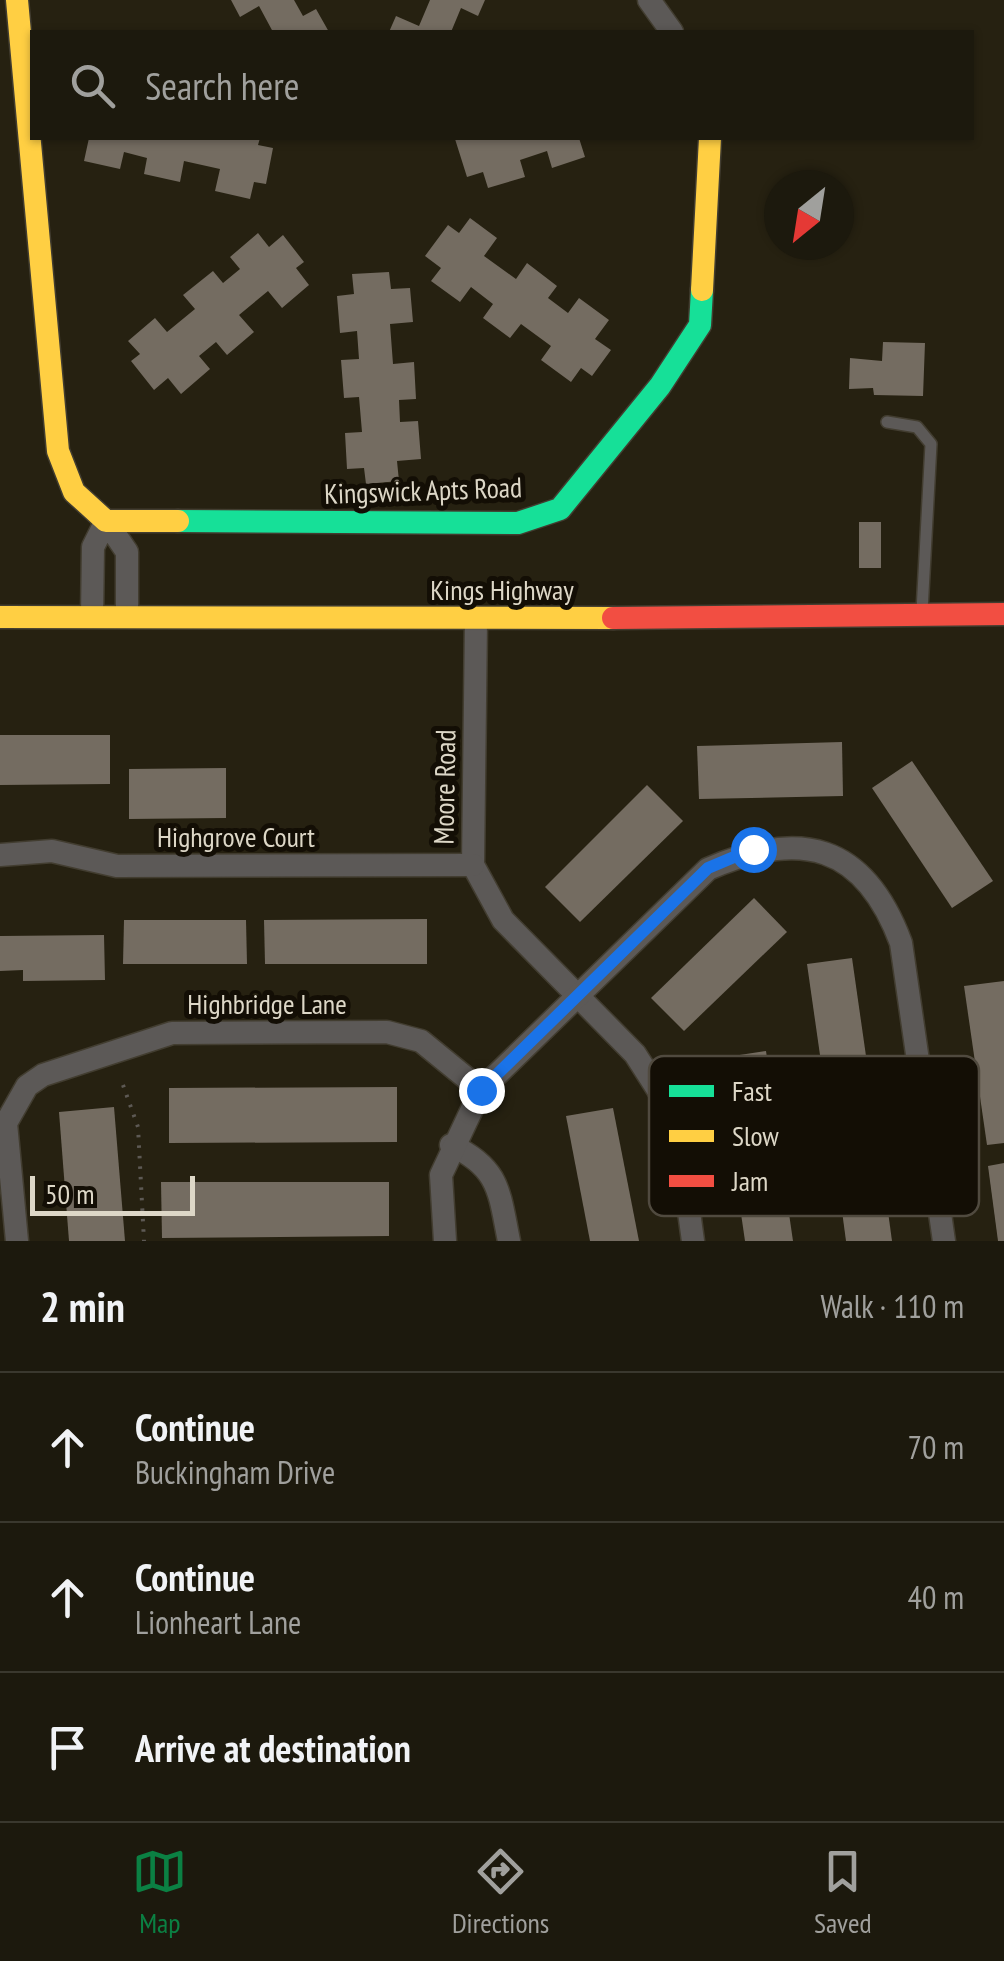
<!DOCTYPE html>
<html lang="en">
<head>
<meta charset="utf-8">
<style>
  :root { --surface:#1c190d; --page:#29261b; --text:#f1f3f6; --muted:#a0a09d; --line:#3a382e; --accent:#0b8043 }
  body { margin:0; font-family:"PT Sans Narrow",sans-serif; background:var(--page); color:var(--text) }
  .compass { position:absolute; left:764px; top:170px; width:90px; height:90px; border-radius:50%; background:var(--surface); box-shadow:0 2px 8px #0004; rotate:210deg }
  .scale { position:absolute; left:30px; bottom:25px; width:165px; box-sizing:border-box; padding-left:10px; border:5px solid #ddd7c7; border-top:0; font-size:28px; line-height:35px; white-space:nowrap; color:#ddd7c7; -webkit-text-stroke:8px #130e05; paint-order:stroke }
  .stop { position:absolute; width:30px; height:30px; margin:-22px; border:8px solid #1a73e8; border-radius:50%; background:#fff }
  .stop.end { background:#1a73e8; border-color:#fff; box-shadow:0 2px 10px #0008 }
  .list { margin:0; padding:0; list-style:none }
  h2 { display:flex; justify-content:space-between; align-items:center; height:130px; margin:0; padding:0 40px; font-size:42px }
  h2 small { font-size:32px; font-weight:400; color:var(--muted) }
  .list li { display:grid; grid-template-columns:65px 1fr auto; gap:30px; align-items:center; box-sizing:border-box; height:150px; padding:0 40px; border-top:2px solid var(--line) }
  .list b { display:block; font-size:38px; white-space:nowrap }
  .list p { margin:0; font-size:32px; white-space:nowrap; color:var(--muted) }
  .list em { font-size:32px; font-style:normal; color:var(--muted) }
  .icon { flex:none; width:55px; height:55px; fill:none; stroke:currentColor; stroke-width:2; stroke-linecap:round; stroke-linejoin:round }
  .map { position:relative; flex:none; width:1004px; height:1241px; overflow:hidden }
  .search { position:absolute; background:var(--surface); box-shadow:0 2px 8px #0004; left:30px; right:30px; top:30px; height:110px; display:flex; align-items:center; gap:25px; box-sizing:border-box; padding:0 35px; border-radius:0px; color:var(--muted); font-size:38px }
  .sheet { height:580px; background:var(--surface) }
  nav { display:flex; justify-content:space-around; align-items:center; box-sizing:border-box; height:140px; border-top:2px solid var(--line); background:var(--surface); font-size:28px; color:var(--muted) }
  nav a { display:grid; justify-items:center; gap:5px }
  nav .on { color:var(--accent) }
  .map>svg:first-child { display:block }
</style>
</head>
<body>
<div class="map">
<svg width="1004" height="1241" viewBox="0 0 1004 1241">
  <rect width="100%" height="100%" fill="#262111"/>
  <g fill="#746c61">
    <path d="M231,0H294L303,16L316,9L329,32H273L259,6L240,17Z"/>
    <path d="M430,0H485L478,16L461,8L451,32H389L396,16L419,26Z"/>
    <path d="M89,138H260L258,145L273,148L266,184L254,182L250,199L215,191L220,169L184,161L180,182L144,174L147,158L124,152L120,169L84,161Z"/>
    <path d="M579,138L585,157L552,168L547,151L520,160L525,177L488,188L483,172L467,177L455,139Z"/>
    <path d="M470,218L497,238L484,256L516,279L527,263L557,286L548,298L568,313L579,298L609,320L595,339L611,350L592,376L581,368L571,382L541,360L551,346L521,324L510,338L483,318L493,304L471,287L460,302L431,281L441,268L425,256L448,225L459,233Z"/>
    <path d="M258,233L269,247L283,235L304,262L296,268L309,285L282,308L268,291L239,315L254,332L227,355L216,342L199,356L210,369L181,394L168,378L154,390L131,361L140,354L128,341L155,318L167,332L195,309L183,295L213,271L223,283L240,269L230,257Z"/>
    <path d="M389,272L391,289L410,288L413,322L390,324L393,364L414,362L416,399L399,400L400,422L418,421L421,459L397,461L399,481L366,484L364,468L347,469L345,433L362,432L359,397L344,398L341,360L359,359L357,331L340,333L337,296L354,294L352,274Z"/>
    <path d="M883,342L925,343L923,396L874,395L873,388L849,389L850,358L882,361Z"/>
    <rect x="859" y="522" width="22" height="46"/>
    <path d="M0,735H110V784L0,785Z"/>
    <path d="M842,742L843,796L699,799L697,746Z"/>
    <path d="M912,761L993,881L952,908L872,788Z"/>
    <path d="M226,768V818L129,819V769Z"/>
    <path d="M647,785L683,821L580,922L545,887Z"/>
    <path d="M754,898L787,932L684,1031L651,998Z"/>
    <path d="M427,919V964H265L264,920Z"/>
    <path d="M124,920H246L247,964H123Z"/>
    <path d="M104,935L105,980L23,981V970L0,971V936Z"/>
    <path d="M852,958L875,1119L830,1125L807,964Z"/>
    <path d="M1004,981V1143L987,1145L964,986Z"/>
    <path d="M766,1051L778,1133L731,1139L720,1058Z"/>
    <path d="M397,1087V1142L169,1143V1088Z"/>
    <path d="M114,1107L125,1241H69L59,1112Z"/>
    <path d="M613,1108L639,1241H590L566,1116Z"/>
    <path d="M878,1138L892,1241H846L833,1144Z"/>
    <path d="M780,1152L793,1241H745L733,1159Z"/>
    <path d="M1004,1163V1241H998L988,1166Z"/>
    <path d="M161,1182H389V1236L162,1238Z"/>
  </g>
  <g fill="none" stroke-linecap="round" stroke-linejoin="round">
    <g stroke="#423d30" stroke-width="14">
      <path id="lane" d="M887,422L917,427L931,444L922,611"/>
    </g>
    <g stroke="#423d30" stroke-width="25">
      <g id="street">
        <path d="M649,0L672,32"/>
        <path d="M92,616L93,547L106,521L127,552V616"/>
        <path d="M476,620L473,865L503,920L635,1054L667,1104L680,1146L693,1241"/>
        <path d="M0,855L52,851L117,866L473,865"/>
        <path d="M451,1145C500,1168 499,1192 509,1241"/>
        <path d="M17,1241L6,1123L27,1086L43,1075L172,1033L387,1032L421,1041L481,1090"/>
        <path d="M445,1241L441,1175L481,1090L708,869C800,829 864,843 901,943L944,1241"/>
      </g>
    </g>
    <g stroke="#423d30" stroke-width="25">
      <path id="fast" d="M178,521L518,523L560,509L660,386L700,325L702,290"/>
    </g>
    <g stroke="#423d30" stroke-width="25">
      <g id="slow">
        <path d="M17,0L58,451L74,492L106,521H178"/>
        <path d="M702,290L710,138"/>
        <path d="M0,617L613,618"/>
      </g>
    </g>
    <g stroke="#423d30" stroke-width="25">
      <path id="jam" d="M613,618L1004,614"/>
    </g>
    <path stroke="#5d5954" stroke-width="4" stroke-dasharray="2.5 8" stroke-linecap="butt" d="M123,1085L138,1127L144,1241"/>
    <use href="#lane" stroke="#5c5957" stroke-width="11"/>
    <use href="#street" stroke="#5c5957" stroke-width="22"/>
    <use href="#fast" stroke="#16e098" stroke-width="22"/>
    <use href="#slow" stroke="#ffcf43" stroke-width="22"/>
    <use href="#jam" stroke="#f24e42" stroke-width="22"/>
  </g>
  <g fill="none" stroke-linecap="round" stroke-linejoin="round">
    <path stroke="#1a73e8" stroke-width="12" d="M481,1090L708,868L753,849"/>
  </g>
  <g text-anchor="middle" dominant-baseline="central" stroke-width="10" stroke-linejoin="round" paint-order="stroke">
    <g font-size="28" fill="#ddd7c7" stroke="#130e05">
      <text transform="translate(423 490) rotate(-2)">Kingswick Apts Road</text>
      <text x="502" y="589">Kings Highway</text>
      <text transform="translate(444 787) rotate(-89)">Moore Road</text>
      <text x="236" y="836">Highgrove Court</text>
      <text x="267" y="1003">Highbridge Lane</text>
    </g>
  </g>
  <rect x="649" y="1056" width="330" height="160" rx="15" fill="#130e05" stroke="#504a3f" stroke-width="2.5"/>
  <rect x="669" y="1085" width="45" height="12" fill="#16e098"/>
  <rect x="669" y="1130" width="45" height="12" fill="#ffcf43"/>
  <rect x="669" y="1175" width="45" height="12" fill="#f24e42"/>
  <g font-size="28" fill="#ddd7c7">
    <text x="732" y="1101">Fast</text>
    <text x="732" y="1146">Slow</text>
    <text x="732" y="1191">Jam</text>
  </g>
</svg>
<svg class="compass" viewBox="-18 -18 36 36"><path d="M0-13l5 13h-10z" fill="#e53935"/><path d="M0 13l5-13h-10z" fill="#a0a09d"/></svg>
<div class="scale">50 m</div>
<div class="stop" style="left:753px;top:849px"></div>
<div class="stop end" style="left:481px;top:1090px"></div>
<div class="search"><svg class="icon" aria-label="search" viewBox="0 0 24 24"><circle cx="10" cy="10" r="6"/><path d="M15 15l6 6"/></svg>Search here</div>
</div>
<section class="sheet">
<h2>2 min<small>Walk · 110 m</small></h2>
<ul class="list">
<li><svg class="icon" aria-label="ahead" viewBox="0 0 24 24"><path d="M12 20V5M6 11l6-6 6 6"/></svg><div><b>Continue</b><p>Buckingham Drive</p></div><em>70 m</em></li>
<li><svg class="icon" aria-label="ahead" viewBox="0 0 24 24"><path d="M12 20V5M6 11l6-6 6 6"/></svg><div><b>Continue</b><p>Lionheart Lane</p></div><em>40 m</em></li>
<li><svg class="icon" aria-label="arrive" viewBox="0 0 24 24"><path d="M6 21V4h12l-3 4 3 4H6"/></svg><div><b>Arrive at destination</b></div></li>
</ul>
</section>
<nav>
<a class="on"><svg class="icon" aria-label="map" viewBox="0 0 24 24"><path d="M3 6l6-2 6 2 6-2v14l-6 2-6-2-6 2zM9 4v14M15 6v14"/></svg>Map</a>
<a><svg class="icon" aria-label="directions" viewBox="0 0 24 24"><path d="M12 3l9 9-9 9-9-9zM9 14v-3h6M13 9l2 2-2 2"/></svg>Directions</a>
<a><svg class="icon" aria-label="saved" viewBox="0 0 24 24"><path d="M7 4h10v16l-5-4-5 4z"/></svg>Saved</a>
</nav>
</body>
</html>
